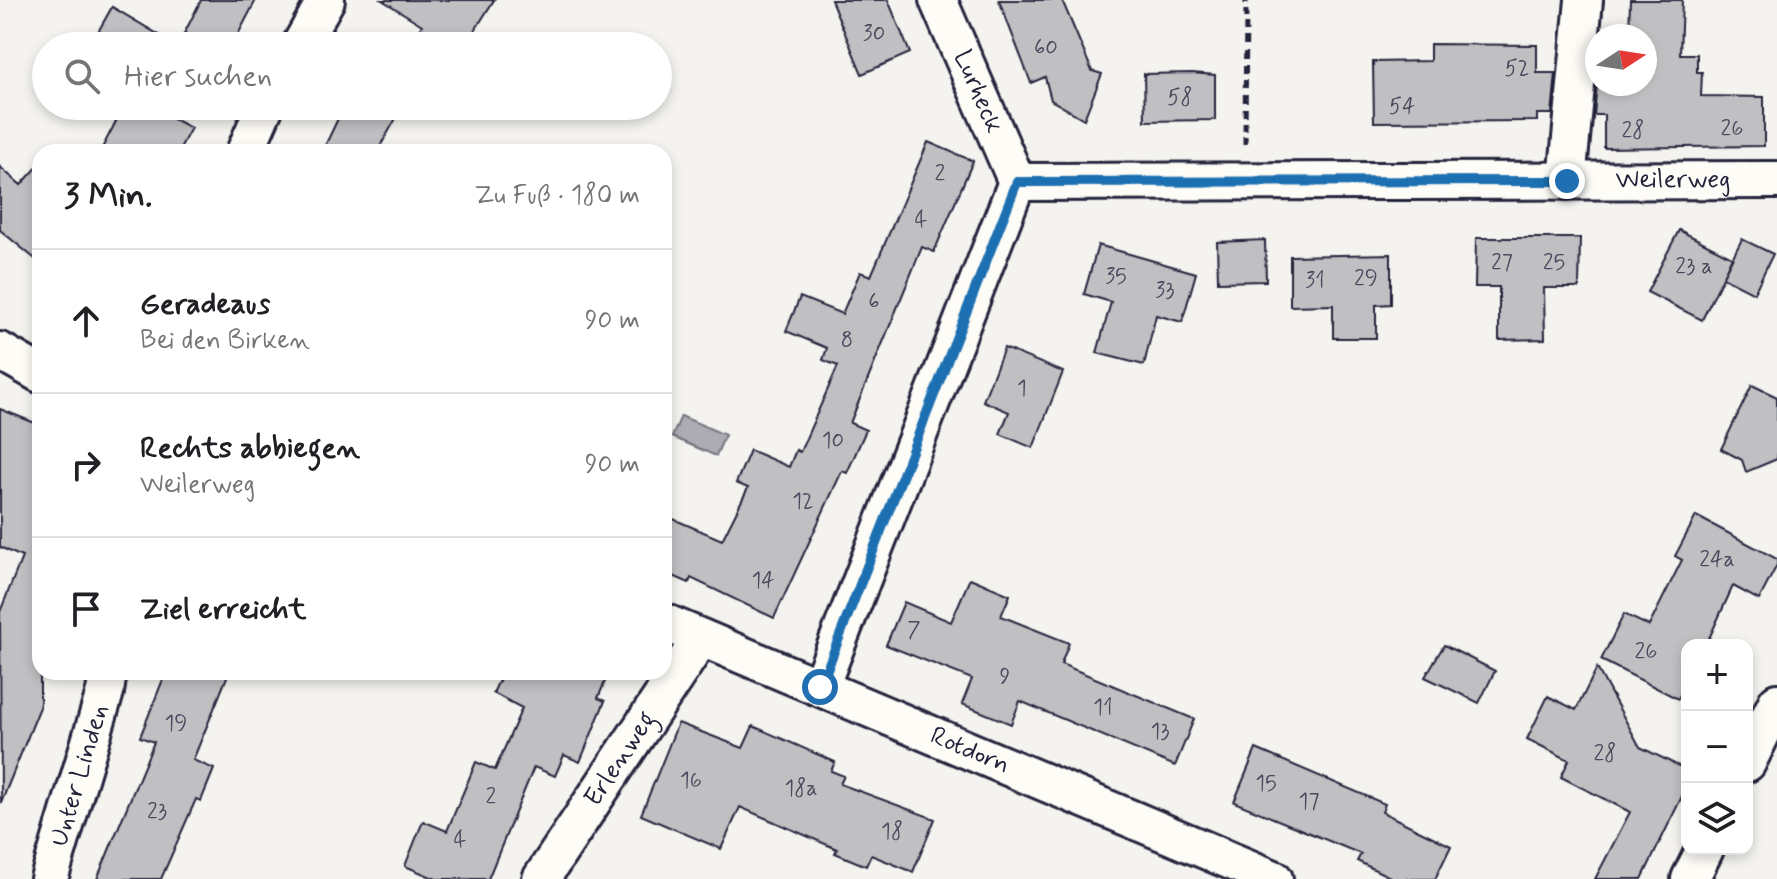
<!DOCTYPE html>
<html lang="de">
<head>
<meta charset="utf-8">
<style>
  :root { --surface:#fff; --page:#f2f2f2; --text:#202124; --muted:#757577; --line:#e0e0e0 }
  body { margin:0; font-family:Mynerve,sans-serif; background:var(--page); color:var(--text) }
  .controls { position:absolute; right:24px; bottom:24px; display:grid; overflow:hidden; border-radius:16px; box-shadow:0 4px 12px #0003 }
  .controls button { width:72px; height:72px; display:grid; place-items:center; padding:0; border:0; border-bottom:2px solid var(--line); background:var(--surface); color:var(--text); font:40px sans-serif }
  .compass { position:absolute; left:1585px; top:24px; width:72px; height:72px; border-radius:50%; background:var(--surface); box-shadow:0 4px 12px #0003; rotate:78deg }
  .stop { position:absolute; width:24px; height:24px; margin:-18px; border:6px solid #1f6fb2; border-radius:50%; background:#fff }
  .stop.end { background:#1f6fb2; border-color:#fff; box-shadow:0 2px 8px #0008 }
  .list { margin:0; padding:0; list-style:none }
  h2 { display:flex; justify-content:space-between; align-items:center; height:104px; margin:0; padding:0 32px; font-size:34px }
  h2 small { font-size:26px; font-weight:400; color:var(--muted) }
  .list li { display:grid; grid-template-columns:52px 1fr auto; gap:24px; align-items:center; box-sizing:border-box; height:144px; padding:0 32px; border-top:2px solid var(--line) }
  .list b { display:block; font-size:30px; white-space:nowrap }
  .list p { margin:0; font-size:26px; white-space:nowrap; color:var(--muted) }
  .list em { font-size:26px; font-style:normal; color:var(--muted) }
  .icon { flex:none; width:44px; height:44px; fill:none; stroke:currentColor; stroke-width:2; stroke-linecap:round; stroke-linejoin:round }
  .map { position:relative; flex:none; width:1777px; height:879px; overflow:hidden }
  .search { position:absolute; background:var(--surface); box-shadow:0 4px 12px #0003; left:32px; top:32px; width:640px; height:88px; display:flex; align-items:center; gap:20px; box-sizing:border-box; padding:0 28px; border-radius:44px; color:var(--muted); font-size:30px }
  .panel { position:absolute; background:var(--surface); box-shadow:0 4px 12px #0003; left:32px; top:144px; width:640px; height:536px; border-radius:24px }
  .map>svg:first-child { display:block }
</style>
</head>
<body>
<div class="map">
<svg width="1777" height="879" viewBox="0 0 1777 879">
  <rect width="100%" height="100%" fill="#f4f3ef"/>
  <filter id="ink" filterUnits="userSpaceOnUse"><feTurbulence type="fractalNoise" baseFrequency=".0125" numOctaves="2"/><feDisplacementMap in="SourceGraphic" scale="16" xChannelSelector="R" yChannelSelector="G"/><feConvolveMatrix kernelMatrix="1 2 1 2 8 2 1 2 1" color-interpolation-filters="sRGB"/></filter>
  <g filter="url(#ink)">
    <path fill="#acacb2" stroke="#757582" stroke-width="2" d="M681,416L725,435L716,456L672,437Z"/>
    <g fill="#c0bfc2" stroke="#22223b" stroke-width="2">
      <path d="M201,0H256L232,46H90L112,7L178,46Z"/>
      <path d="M382,0H494L465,46H409L422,25Z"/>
      <path d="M831,0H888L910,53L862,74Z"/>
      <path d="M999,0H1062L1092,71L1102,74L1084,119L1051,100L1045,77L1031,83Z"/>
      <path d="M1630,0H1682L1680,54H1697V72H1702L1701,96L1764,97V146L1604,148V115H1594L1597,84H1645V36H1629Z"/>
      <path d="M1430,44L1537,45V73H1556L1552,114H1537V121L1374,122L1373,62L1430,61Z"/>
      <path d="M1192,73L1215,75V120L1145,121L1144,74Z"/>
      <path d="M124,106H148L191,128L178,152H100Z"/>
      <path d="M344,106H403L377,152H322Z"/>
      <path d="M928,142L973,161L934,252L922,247L850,423L866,430L847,473L842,471L774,618L691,578L689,583L664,572V515L722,540L748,488L736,483L750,450L789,467L796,450L800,452L838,366L823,360L827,348L786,331L800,297L842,314L860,272L871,276Z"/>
      <path d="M40,164V263L0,230V167L21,185Z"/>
      <path d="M1679,230L1732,257L1723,276L1742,239L1773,254L1754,293L1723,277L1702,320L1647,292Z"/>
      <path d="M1476,238H1580L1579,288H1544L1545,339L1499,340V287H1475Z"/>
      <path d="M1265,240L1266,281L1218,282L1217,242Z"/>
      <path d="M1098,245L1196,273L1182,322L1156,315L1144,365L1097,353L1111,302L1084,294Z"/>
      <path d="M1391,254V304L1376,305V338H1333V305L1290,306V256Z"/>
      <path d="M1004,348L1063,372L1033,448L1000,434L1009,412L983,401Z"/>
      <path d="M1752,385L1777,397V459L1746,472L1742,460L1721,449Z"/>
      <path d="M0,409L40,425V707L1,803L0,612L22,557L0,547Z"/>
      <path d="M1696,516L1777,559V565L1759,600L1733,586L1706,645H1687V681L1678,699L1601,660L1624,614L1649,626L1682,560L1675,556Z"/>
      <path d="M970,578L1010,595L1001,616L1069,643L1061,664L1194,719L1175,766L1020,701L1011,724L962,704L972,679L886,645L904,602L951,622Z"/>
      <path d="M1444,645L1495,671L1479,703L1425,677Z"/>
      <path d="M1597,668L1640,747L1687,770V786L1642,879H1595L1630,812L1561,777L1569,760L1527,739L1548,696L1576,710Z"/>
      <path d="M166,672H229L193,760L214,769L201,801L196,799L161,879H97L154,742L140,737Z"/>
      <path d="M503,672H609L598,698L605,701L580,762L564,755L555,776L534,767L488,879H436L405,866L423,821L447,831L476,762L495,770L522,708L493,693Z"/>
      <path d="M678,723L743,748L753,726L835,762L831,771L844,776L840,784L935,819L913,872L871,855L866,866L835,853L837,849L740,807L721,849L641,815Z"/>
      <path d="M1256,749L1385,804L1382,812L1451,846L1435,879H1394L1357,861L1361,854L1234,802Z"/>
    </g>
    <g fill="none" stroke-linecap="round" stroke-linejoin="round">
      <g stroke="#22223b" stroke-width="42">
        <g id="minor">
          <path id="s1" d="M938,0L1017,182"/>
          <path d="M300,46L326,0"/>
          <path d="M245,152L265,106"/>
          <path d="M1567,181L1584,0"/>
          <path id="s2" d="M1017,182L1777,180"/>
          <path d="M0,351L40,374"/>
          <path id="s3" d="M664,622L1274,879"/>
          <path d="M820,687L1017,182"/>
          <path d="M1747,763L1777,702"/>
          <path id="s4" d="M49,879L105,692L108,672"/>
          <path id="s5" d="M541,879L701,638"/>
          <path d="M1690,879L1705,849"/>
        </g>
      </g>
      <path stroke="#22223b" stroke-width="5" stroke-dasharray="8 6" stroke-linecap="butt" d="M1245,144L1246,0"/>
      <use href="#minor" stroke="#fdfcf7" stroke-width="36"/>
    </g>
  </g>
  <g fill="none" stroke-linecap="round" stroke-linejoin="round" filter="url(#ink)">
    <path stroke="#1f6fb2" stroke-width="10" d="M820,687L1017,182L1567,181"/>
  </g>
  <g text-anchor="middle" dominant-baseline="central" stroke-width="6" stroke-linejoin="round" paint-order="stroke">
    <g font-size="22" fill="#4a495d">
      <text x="874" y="34">30</text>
      <text x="1046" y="48">60</text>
      <text x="1517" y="69">52</text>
      <text x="1180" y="98">58</text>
      <text x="1402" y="107">54</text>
      <text x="1732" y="129">26</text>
      <text x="1633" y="131">28</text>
      <text x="940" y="174">2</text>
      <text x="921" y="220">4</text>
      <text x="1502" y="263">27</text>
      <text x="1554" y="263">25</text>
      <text x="1694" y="267">23 a</text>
      <text x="1116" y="277">35</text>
      <text x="1366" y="279">29</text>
      <text x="1315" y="281">31</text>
      <text x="1165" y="291">33</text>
      <text x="874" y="302">6</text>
      <text x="847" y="341">8</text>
      <text x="1022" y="389">1</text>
      <text x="833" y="441">10</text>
      <text x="803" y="502">12</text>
      <text x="1717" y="560">24a</text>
      <text x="763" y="581">14</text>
      <text x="914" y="631">7</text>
      <text x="1646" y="652">26</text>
      <text x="1005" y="677">9</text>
      <text x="1103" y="708">11</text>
      <text x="176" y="724">19</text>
      <text x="1160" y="732">13</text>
      <text x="1605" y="754">28</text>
      <text x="691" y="781">16</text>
      <text x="1266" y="784">15</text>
      <text x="801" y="789">18a</text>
      <text x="491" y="797">2</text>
      <text x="1309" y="802">17</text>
      <text x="157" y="812">23</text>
      <text x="892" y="832">18</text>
      <text x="460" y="840">4</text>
    </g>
    <g font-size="26" fill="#22223b" stroke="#fdfcf7">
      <text stroke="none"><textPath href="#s1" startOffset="100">Lurheck</textPath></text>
      <text stroke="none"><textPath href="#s2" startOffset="656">Weilerweg</textPath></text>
      <text stroke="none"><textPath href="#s3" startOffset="332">Rotdorn</textPath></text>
      <text stroke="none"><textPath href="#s5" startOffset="144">Erlenweg</textPath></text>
      <text stroke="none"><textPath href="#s4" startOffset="108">Unter Linden</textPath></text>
    </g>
  </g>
</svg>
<div class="controls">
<button>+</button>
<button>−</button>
<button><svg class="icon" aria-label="layers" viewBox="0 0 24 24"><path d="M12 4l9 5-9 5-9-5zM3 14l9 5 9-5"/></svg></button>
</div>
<svg class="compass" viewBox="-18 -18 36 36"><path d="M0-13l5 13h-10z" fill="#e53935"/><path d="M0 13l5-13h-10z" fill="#757577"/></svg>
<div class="stop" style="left:820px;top:687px"></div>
<div class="stop end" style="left:1567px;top:181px"></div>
<div class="search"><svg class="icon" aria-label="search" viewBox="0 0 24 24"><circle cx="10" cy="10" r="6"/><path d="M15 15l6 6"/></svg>Hier suchen</div>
<section class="panel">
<h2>3 Min.<small>Zu Fuß · 180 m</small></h2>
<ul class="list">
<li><svg class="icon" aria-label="ahead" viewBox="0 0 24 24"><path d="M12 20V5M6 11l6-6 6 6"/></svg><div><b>Geradeaus</b><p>Bei den Birken</p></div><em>90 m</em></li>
<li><svg class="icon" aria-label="right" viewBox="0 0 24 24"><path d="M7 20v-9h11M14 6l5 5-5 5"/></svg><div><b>Rechts abbiegen</b><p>Weilerweg</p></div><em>90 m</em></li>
<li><svg class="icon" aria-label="arrive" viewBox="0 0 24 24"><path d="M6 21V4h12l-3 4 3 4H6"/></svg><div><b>Ziel erreicht</b></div></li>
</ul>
</section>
</div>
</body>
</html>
